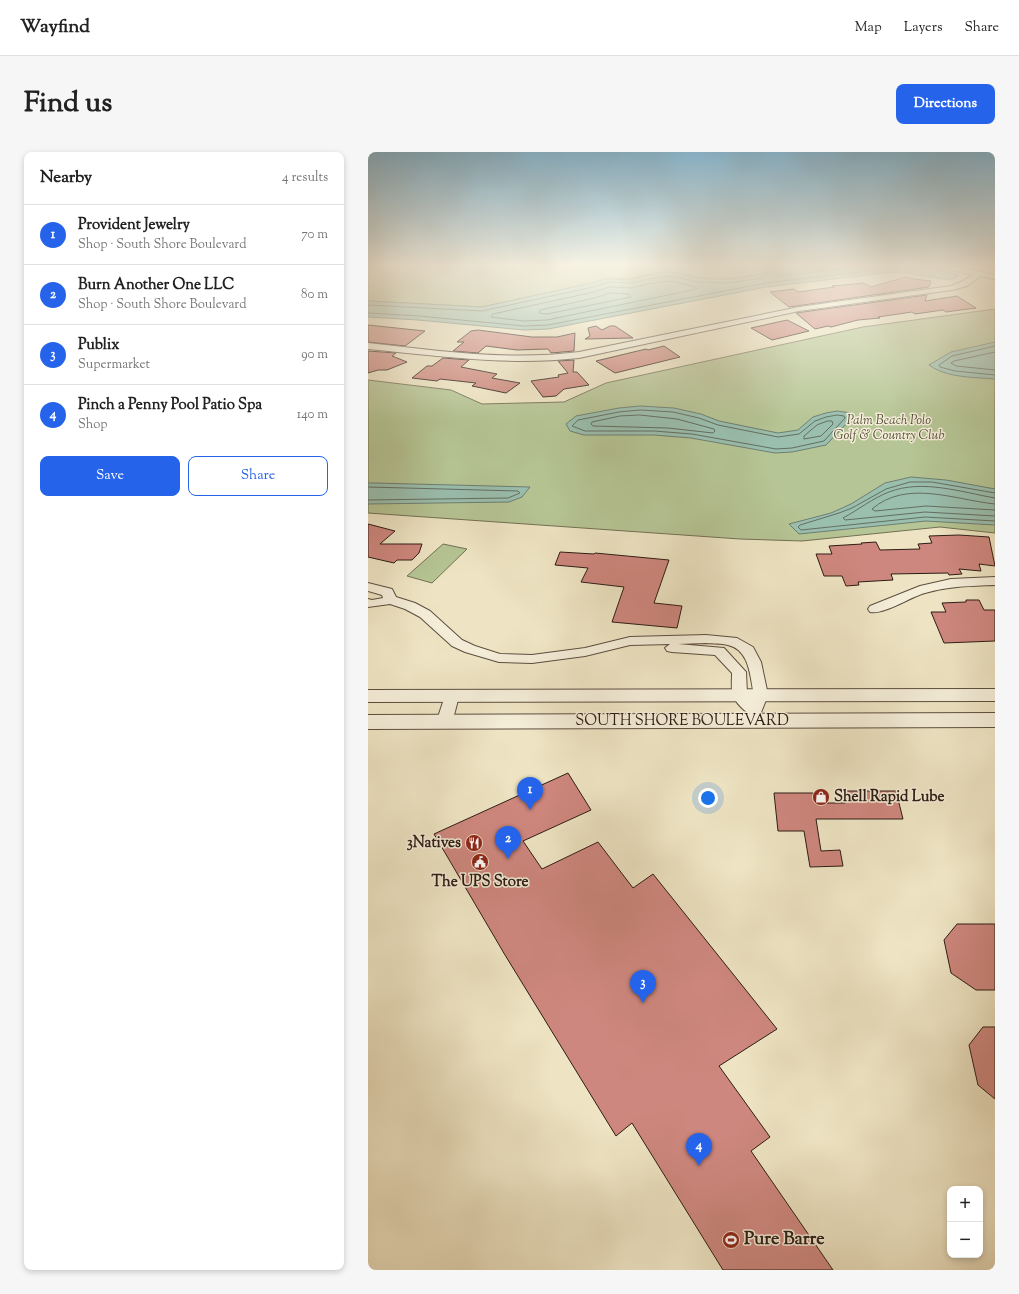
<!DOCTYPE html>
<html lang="en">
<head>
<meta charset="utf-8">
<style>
  :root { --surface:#fff; --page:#f6f6f6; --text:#222; --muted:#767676; --line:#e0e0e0; --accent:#2563eb }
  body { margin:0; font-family:"Sorts Mill Goudy",serif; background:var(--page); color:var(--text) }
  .controls { position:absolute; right:12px; bottom:12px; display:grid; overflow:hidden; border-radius:8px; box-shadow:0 2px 6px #0003 }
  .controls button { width:36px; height:36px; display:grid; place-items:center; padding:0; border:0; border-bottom:1px solid var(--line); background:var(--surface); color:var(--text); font:20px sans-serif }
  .you { position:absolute; left:340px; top:646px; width:14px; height:14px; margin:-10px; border:3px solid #fff; border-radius:50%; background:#1a73e8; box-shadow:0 0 0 6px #1a73e833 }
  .badge { display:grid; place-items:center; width:26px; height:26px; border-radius:50%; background:var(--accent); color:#fff; font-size:13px; font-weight:700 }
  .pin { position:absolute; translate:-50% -33px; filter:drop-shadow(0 1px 2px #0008) }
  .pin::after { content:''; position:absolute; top:21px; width:14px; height:12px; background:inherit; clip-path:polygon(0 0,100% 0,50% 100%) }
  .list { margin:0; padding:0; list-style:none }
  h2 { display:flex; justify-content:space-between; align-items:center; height:52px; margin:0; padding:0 16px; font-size:17px }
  h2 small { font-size:13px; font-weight:400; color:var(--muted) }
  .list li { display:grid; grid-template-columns:26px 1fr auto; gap:12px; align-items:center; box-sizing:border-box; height:60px; padding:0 16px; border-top:1px solid var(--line) }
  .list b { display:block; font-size:15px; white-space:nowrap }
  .list p { margin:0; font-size:13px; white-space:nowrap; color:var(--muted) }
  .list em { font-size:13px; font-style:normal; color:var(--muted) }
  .actions { display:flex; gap:8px; padding:12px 16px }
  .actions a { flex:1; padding:9px 0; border:1px solid var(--accent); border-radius:8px; text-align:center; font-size:14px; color:var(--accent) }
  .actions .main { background:var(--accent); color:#fff }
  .map { position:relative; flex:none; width:627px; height:1118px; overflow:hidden; border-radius:8px }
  header { display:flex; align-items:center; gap:24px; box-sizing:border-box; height:56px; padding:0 20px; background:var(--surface); border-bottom:1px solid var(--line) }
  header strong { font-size:19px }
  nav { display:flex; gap:22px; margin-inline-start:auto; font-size:14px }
  .intro { display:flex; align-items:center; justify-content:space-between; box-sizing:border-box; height:96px; padding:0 24px }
  h1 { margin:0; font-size:28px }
  .button { padding:10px 18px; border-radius:8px; background:var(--accent); color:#fff; font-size:14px; font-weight:700 }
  main { display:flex; gap:24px; padding:0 24px }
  aside { flex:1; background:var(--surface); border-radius:8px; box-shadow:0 2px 6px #0003 }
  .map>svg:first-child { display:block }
</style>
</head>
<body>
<header>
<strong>Wayfind</strong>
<nav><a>Map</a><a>Layers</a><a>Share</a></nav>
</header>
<div class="intro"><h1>Find us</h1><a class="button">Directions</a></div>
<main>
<aside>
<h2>Nearby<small>4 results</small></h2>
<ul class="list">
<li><span class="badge">1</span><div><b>Provident Jewelry</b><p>Shop · South Shore Boulevard</p></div><em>70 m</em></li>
<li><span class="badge">2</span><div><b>Burn Another One LLC</b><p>Shop · South Shore Boulevard</p></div><em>80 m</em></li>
<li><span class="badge">3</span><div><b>Publix</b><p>Supermarket</p></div><em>90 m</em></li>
<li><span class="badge">4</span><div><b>Pinch a Penny Pool Patio Spa</b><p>Shop</p></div><em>140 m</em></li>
</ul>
<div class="actions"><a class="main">Save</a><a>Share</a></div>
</aside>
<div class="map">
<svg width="627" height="1118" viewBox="0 0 627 1118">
  <rect width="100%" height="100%" fill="#eee4c3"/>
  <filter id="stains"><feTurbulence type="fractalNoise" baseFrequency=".005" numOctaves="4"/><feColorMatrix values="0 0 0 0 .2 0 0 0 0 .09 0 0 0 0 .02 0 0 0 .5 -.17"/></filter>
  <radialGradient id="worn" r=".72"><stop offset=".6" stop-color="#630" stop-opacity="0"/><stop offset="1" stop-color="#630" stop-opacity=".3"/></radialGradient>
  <g fill="#b6c595" stroke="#727054">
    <path d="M0,113H398L400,119L394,122L359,127L331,126L304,120L278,123L264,127L241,126L224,131L114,155L0,149Z"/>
    <path d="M627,157V381L572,375L434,389L372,387L0,361V228L83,238L114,252L196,250L238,231L495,175Z"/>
    <path d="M75,392L99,397L64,431L39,424Z"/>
  </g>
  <g fill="#9abfaf" stroke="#6e7e71">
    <path d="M398,113H547L591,123L588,126L581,128L530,120L517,121L398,135L180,177L156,178L50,168L0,165V149L114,155L224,131C242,123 247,130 263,127C277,125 292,119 306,120C312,121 317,124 324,125C345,128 381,129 400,119Z"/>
    <path d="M627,190V227C605,225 579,226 561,213L583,200Z"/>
    <path d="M272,254L306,256L333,262L351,269L410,281L430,278L445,265L458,261L469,259L483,261V267L458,293L424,300L407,301L323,286L286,283H216L202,279L198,272L208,264L251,256Z"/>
    <path d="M543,325L578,328L627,337V373L558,369L431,382L421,372L463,361L483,352L517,331Z"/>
    <path d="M0,331H6L162,335L154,345L141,350L0,352Z"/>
  </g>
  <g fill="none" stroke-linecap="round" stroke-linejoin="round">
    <g stroke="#646e62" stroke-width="1">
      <path d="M408,113V123L410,124L507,113"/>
      <path d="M414,113L417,117L454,113"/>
      <path d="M304,129L328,135L329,137L179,168L156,169L123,165L125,162L226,140L241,135L265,136L279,132Z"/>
      <path d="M242,141L261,142L263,145L179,162L171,161L172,158L227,146Z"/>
      <path d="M0,153L114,159L225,135L241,130L264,131L279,127L304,124L331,130L360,131L395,126L404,119L402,113"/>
      <path d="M0,161L51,164L156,174L180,173L398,131L517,117L531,116L551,119L553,118L552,113"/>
      <path d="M627,194L584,204L571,213L572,215L587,219L627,223"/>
      <path d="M627,200L586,209L583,211L588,214L627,218"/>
      <path d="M273,258L305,260L331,266L350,273L410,285L431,282L447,269L458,265L469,263L476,264L477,266L456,289L424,296L408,297L324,282L286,279H217L204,274L210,268L251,260Z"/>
      <path d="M272,263L309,267L346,277L347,279L345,281L300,276L225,274L223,272L224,270L252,264Z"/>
      <path d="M460,269H464L465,272L453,284L436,287V284L449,273Z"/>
      <path d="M0,335L150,339L152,341L140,346L0,348"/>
      <path d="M627,341L564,330H542L518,337L484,356L471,361L432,373L430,375L433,378L557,365L627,369"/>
      <path d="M627,346C593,340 554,327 521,340C505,346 490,358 475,366L477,368L557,360L627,364"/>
      <path d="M627,352C587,348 539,327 504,357L507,359L558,354L627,358"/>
    </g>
  </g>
  <g fill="#ce877e" stroke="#2d1c14">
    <path d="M538,125L545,127L563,129L561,135L421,155L402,140L426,137L430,140L466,135L464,134L496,131L503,135Z"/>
    <path d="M559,143L557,149L589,144L608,156L578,160L575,158L547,162L544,160L510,165L512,166L490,168L463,175L460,174L447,177L428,161Z"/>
    <path d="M419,168L441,179L404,188L383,176Z"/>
    <path d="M0,173L57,179L37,194L0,190Z"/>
    <path d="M228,174L234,178L242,174H247L265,186L217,187L222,184L220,176Z"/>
    <path d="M110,178L164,185H189L207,181L206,199L183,201L180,197L149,198L118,194L110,201L85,199L96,190H89L103,179Z"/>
    <path d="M296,194L312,205L247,221L228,209L278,197L280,198Z"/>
    <path d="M0,199L28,201L24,204L39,210L19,218H10L0,221Z"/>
    <path d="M75,206L101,208L93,215L129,222L124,226L152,231L138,241L104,234L108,231L72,227L69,229L44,226L59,214H64Z"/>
    <path d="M206,208L205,220H209L221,233L196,237L188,244L175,245L163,229L191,225L190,223L200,221L190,209Z"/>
    <path d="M0,372L27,379L12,392H54L51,401L44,408H29L26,411L0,405Z"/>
    <path d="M591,383L621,385L627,414L611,412L613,419L591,417L594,422L581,423L580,421L523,422L525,428L490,430L491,433L478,434L474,424H456L448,402H464L461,394L494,392L493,391L508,390L512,398L552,397L550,392L564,391L561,384Z"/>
    <path d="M192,400L226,402L227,401L301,408L286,451L314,454L309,476L244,470L256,435L213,430L220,416L187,413Z"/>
    <path d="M598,448H611L616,458H627V489L576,491L563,460H578L574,451L598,450Z"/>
    <path d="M200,621L223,658L155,689L174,717L230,690L265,736L285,722L409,877L351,914L402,985L383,999L465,1118H355L264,971L248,984L137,803L66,682Z"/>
    <path d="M475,639H528L535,667H448L453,699L472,698L475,714L442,715L436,679H410L406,641H445L447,651H477Z"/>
    <path d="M589,772H627V838H608L583,821L576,788Z"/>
    <path d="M615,875H627V947L610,933L601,893Z"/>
  </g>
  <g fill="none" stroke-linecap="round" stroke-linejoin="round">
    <g stroke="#5d4e40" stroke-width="2">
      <g id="minor">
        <path d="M565,113H578L627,123V127L613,124L599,134L584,138L431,159L211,206C140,214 71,204 0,197V191C71,199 140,209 211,200L431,155L583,134L593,130L606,123L568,115Z"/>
        <path d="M627,425V433C603,434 580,434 557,441C542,445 516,463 502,460L500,457L502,454L552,434L583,427Z"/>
        <path d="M0,431L24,437L28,445L47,451L62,459L94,488L107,494L132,502L164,503L217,496L262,485L338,483L369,486L385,495L393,510L400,543L392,563C382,566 370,554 365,544C363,538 364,528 364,521L347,503L304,500L299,499L297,496L302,492L262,493L217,504L164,511L131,510L97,500L84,494L52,465L37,457L22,452L0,455V447L4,448L15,446L14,443L0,439ZM338,491C345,492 353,491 360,493C382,498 382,525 386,543L384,547L379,542L378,520L356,496L310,492Z"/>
        <path d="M84,539L89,541L91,544L84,571L81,575L76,576L71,575L68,571L77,544L79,541Z"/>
      </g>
    </g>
    <g stroke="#5d4e40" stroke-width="2">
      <g id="tertiary">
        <path d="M627,537V549L0,550V538Z"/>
        <path d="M627,561V575L0,577V563Z"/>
      </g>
    </g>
    <use href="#minor" fill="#f4edd8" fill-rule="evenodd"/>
    <use href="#tertiary" fill="#f4edd8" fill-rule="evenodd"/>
  </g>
  <linearGradient id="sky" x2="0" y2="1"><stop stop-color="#89b8d1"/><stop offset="0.42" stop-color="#f7f3e4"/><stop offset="1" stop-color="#f7f3e4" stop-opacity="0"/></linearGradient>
  <rect width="627" height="269" fill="url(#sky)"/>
  <defs>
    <g id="shop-disc" transform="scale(0.9)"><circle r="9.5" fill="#8f2418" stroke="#f4edd8"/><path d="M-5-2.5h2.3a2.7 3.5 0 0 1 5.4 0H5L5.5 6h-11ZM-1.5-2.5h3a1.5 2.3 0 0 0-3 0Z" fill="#fff"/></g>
    <g id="restaurant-disc" transform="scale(0.9)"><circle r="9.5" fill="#8f2418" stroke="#f4edd8"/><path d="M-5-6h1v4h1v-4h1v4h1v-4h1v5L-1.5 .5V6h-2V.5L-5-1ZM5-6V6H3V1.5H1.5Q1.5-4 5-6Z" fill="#fff"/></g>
    <g id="civic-disc" transform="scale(0.9)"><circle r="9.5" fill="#8f2418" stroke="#f4edd8"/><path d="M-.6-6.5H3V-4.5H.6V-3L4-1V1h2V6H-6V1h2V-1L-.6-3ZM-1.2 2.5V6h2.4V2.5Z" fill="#fff"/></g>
    <g id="stadium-disc" transform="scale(0.9)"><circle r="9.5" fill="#8f2418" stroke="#f4edd8"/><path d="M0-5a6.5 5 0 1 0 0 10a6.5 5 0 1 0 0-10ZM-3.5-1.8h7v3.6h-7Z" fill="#fff"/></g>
  </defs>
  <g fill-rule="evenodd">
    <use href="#shop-disc" x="453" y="645"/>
    <use href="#restaurant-disc" x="106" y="691"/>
    <use href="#civic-disc" x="112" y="710"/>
    <use href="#stadium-disc" x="363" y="1088"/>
  </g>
  <g text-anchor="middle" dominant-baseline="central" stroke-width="3" stroke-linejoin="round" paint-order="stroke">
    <g font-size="13" font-style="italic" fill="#564f3b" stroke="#f4edd8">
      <text x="521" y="269">Palm Beach Polo<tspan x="521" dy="15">Golf &amp; Country Club</tspan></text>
    </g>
    <g font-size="15" fill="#2d1c14" stroke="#f4edd8">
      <text x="314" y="569">SOUTH SHORE BOULEVARD</text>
    </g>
    <g font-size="15" font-weight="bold" fill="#2d1c14" stroke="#f4edd8" text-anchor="start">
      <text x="466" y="645">Shell Rapid Lube</text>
      <text x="93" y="691" text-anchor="end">3Natives</text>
      <text x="112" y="730" text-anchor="middle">The UPS Store</text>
    </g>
    <g font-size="18" font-weight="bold" fill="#2d1c14" stroke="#f4edd8" text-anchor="start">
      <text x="376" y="1088">Pure Barre</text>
    </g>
  </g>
  <rect width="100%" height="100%" filter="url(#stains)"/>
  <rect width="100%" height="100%" fill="url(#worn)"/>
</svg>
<div class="controls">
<button>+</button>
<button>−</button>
</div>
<div class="you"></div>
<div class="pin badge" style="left:162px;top:658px">1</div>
<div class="pin badge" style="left:140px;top:707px">2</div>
<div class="pin badge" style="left:275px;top:851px">3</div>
<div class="pin badge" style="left:331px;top:1014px">4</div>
</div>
</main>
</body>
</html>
